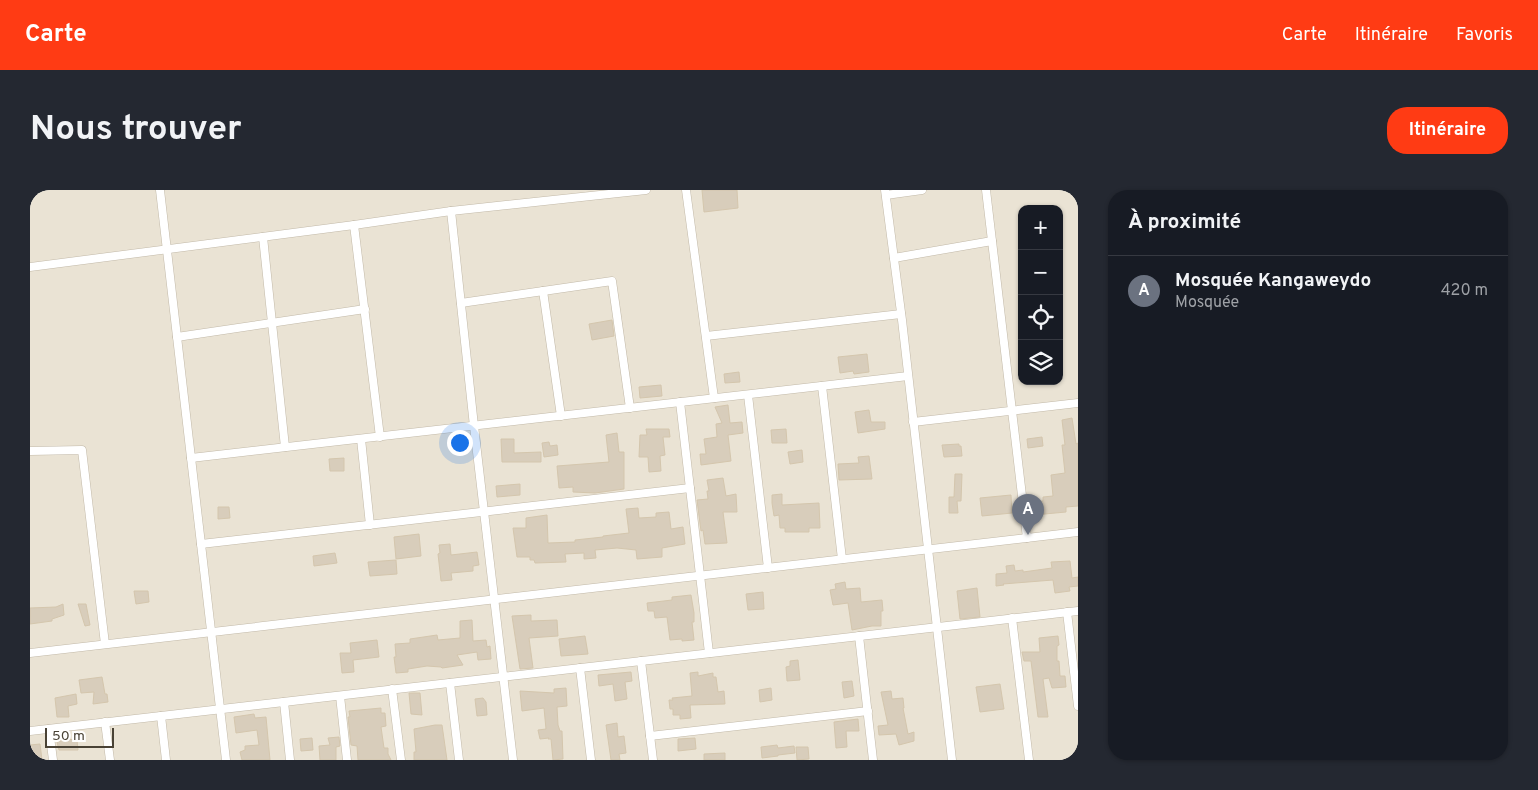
<!DOCTYPE html>
<html lang="fr">
<head>
<meta charset="utf-8">
<style>
  :root { --surface:#171b24; --page:#242831; --text:#f1f3f6; --muted:#9ea1a6; --line:#363941; --accent:#ff3b14 }
  body { margin:0; font-family:Overpass,sans-serif; background:var(--page); color:var(--text) }
  .controls { position:absolute; right:15px; top:15px; display:grid; overflow:hidden; border-radius:10px; box-shadow:0 1px 4px #0004 }
  .controls button { width:45px; height:45px; display:grid; place-items:center; padding:0; border:0; border-bottom:1px solid var(--line); background:var(--surface); color:var(--text); font:25px sans-serif }
  .scale { position:absolute; left:15px; bottom:12px; width:69px; box-sizing:border-box; padding-left:5px; border:2px solid #494235; border-top:0; font-size:14px; line-height:18px; white-space:nowrap; color:#494235; -webkit-text-stroke:4px #fff; paint-order:stroke }
  .you { position:absolute; left:429px; top:252px; width:18px; height:18px; margin:-12px; border:4px solid #fff; border-radius:50%; background:#1a73e8; box-shadow:0 0 0 8px #1a73e833 }
  .badge { display:grid; place-items:center; width:32px; height:32px; border-radius:50%; background:var(--accent); color:#fff; font-size:16px; font-weight:700 }
  .pin { position:absolute; translate:-50% -41px; filter:drop-shadow(0 1px 2px #0008) }
  .pin::after { content:''; position:absolute; top:26px; width:18px; height:15px; background:inherit; clip-path:polygon(0 0,100% 0,50% 100%) }
  .list { margin:0; padding:0; list-style:none }
  h2 { display:flex; justify-content:space-between; align-items:center; height:65px; margin:0; padding:0 20px; font-size:21px }
  h2 small { font-size:16px; font-weight:400; color:var(--muted) }
  .list li { display:grid; grid-template-columns:32px 1fr auto; gap:15px; align-items:center; box-sizing:border-box; height:70px; padding:0 20px; border-top:1px solid var(--line) }
  .list b { display:block; font-size:19px; white-space:nowrap }
  .list p { margin:0; font-size:16px; white-space:nowrap; color:var(--muted) }
  .list em { font-size:16px; font-style:normal; color:var(--muted) }
  .icon { flex:none; width:28px; height:28px; fill:none; stroke:currentColor; stroke-width:2; stroke-linecap:round; stroke-linejoin:round }
  .map { position:relative; flex:none; width:1048px; height:570px; overflow:hidden; border-radius:20px }
  header { display:flex; align-items:center; gap:30px; box-sizing:border-box; height:70px; padding:0 25px; background:var(--accent); color:#fff }
  header strong { font-size:24px }
  nav { display:flex; gap:28px; margin-inline-start:auto; font-size:18px }
  .intro { display:flex; align-items:center; justify-content:space-between; box-sizing:border-box; height:120px; padding:0 30px }
  h1 { margin:0; font-size:35px }
  .button { padding:12px 22px; border-radius:20px; background:var(--accent); color:#fff; font-size:18px; font-weight:700 }
  main { display:flex; gap:30px; padding:0 30px }
  aside { flex:1; background:var(--surface); border-radius:20px; box-shadow:0 1px 4px #0004 }
  .map>svg:first-child { display:block }
</style>
</head>
<body>
<header>
<strong>Carte</strong>
<nav><a>Carte</a><a>Itinéraire</a><a>Favoris</a></nav>
</header>
<div class="intro"><h1>Nous trouver</h1><a class="button">Itinéraire</a></div>
<main>
<div class="map">
<svg width="1048" height="570" viewBox="0 0 1048 570">
  <rect width="100%" height="100%" fill="#f5f1e7"/>
  <path fill="#eae3d4" fill-rule="evenodd" d="M0,0H1048V570H0ZM992,19H1029V191H992Z"/>
  <g fill="#d8cdbb" stroke="#d4c6ad">
    <path d="M672,0H707L708,18L674,22Z"/>
    <path d="M582,130L584,146L562,150L559,134Z"/>
    <path d="M837,164L839,182L824,184L823,181L810,183L808,167Z"/>
    <path d="M709,182L710,192L695,193L694,184Z"/>
    <path d="M631,195L632,206L610,208L609,197Z"/>
    <path d="M698,215L700,233L712,232L713,243L698,245L701,271L671,275L670,264H676L674,249L687,247L686,234L692,233L685,217Z"/>
    <path d="M839,220L841,232H855V239L828,243L825,222Z"/>
    <path d="M1042,228L1046,254L1048,253V316L1036,317V322L1004,325L1003,312L1013,311V307L1023,306L1021,285L1035,283L1032,255H1035L1032,230Z"/>
    <path d="M616,239H639L640,247H633L635,265L630,266L631,281L619,282L618,267H609L610,245H617Z"/>
    <path d="M756,239L757,253H742L741,240Z"/>
    <path d="M587,243L589,262H594V299L565,303L543,302V297L529,298L527,276L579,272L576,245Z"/>
    <path d="M1012,247L1013,256L998,258L997,249Z"/>
    <path d="M471,249H484V263L511,262V272H472Z"/>
    <path d="M519,252L520,256L527,255L528,265L514,267L512,253Z"/>
    <path d="M929,254V256H931L932,266L914,267L912,255Z"/>
    <path d="M772,260L773,272L760,274L758,262Z"/>
    <path d="M839,266L842,289L809,290L808,274L829,273L828,267Z"/>
    <path d="M314,268V281H300L299,269Z"/>
    <path d="M925,284H932L931,311H927L928,323H919V307H924Z"/>
    <path d="M693,288L696,306L706,304L707,322H693L697,353L675,354L673,340L671,341L667,310L678,309L677,301H679L677,290Z"/>
    <path d="M490,294V305L467,307L466,296Z"/>
    <path d="M752,304V315L789,313L790,338H779V342H755V338H750L749,325L744,326L742,313V305Z"/>
    <path d="M981,305L982,323L952,326L950,308Z"/>
    <path d="M188,317H199L200,328L188,329Z"/>
    <path d="M608,318L609,328L626,327V323L639,322L641,339L653,337L655,354L632,358V367L607,369L606,360L587,358L565,360L566,368L554,369V363L535,364L536,372L505,373L504,370H500V367H487L483,338H496V328L517,325L518,353L545,352V350L573,347V346L599,343L596,319Z"/>
    <path d="M389,344L391,366L366,369L364,347Z"/>
    <path d="M420,354L421,365L447,362L449,375L443,376V381L421,383L422,390L411,391L408,364L410,363L409,355Z"/>
    <path d="M305,363L307,373L284,376L283,366Z"/>
    <path d="M366,370L367,384L340,386L338,372Z"/>
    <path d="M1040,371L1042,388L1048,387V396L1039,397L1040,401L1025,403L1023,390L973,394L974,395L966,396V384L977,383L976,376L984,375L985,381L993,380V382L1022,378L1021,372Z"/>
    <path d="M815,392L816,399L830,398L831,412L852,410L853,421H851V436H842L822,440L818,413L803,415L800,400L806,399L805,394Z"/>
    <path d="M947,398L950,427L930,429L927,401Z"/>
    <path d="M104,401H118L119,412L106,414Z"/>
    <path d="M733,402L734,419L718,420L716,404Z"/>
    <path d="M661,405L664,423V432H662L664,450L652,451V449L640,450L637,427L625,428L624,421H618L617,413L642,410V407Z"/>
    <path d="M33,414L34,425L22,429V431L0,434V418L26,417Z"/>
    <path d="M48,414H56L60,435L55,436Z"/>
    <path d="M501,425V431L527,430L528,446L499,448L503,478L490,479L482,426Z"/>
    <path d="M442,430L443,451L456,450L457,457L460,456L461,469L448,470L447,462L427,465L433,475L412,478L411,477L397,476L378,479V482L366,483L364,467H366L365,454L380,453V449L407,445L408,450L430,448V431Z"/>
    <path d="M555,446L558,464L531,466L529,449Z"/>
    <path d="M1028,446L1029,455L1027,456V471H1029L1030,486H1035L1036,497L1022,498L1019,488L1013,489L1018,527H1008L1001,471H994L992,462H1010L1009,448Z"/>
    <path d="M347,450L349,467L323,470L324,482L312,483L310,463H321L320,453Z"/>
    <path d="M768,470L770,490L757,491L756,477L760,476V471Z"/>
    <path d="M601,482L602,491L595,492L597,509L585,511L583,494L569,496L568,485Z"/>
    <path d="M668,482V486L683,483V487H686L688,502L694,501L695,514L660,515L661,528L650,529V525H643V519H640L639,510H643L642,508L662,506L660,483Z"/>
    <path d="M72,487L75,504H77L78,512L63,514L64,502L51,503L49,490Z"/>
    <path d="M822,491L824,506L814,508L812,492Z"/>
    <path d="M970,494L974,519L950,522L946,497Z"/>
    <path d="M536,498L537,516L527,517L528,535L530,541H532L533,569L523,570L521,549H518L519,548L510,549L508,540L516,539L514,518L492,521L490,501L524,503V499Z"/>
    <path d="M741,498L742,510L730,512L729,500Z"/>
    <path d="M861,501L862,509L873,508L874,518H873L878,544L884,542V551L869,555L866,544L849,545L848,536L858,535L851,502Z"/>
    <path d="M379,503H390L392,525L381,524Z"/>
    <path d="M46,504L47,514L38,516L39,527H27L25,508Z"/>
    <path d="M453,508L456,512L457,525L447,526L445,509Z"/>
    <path d="M351,518V523H355L356,536L351,537L354,558H358V564L361,570H328L327,556L321,555L318,527H320L319,521Z"/>
    <path d="M224,524L225,528L236,527L240,570H212L210,562L215,560V556L229,555L227,540L206,543L204,527Z"/>
    <path d="M828,529L829,541H816L817,557L806,558L804,532Z"/>
    <path d="M587,533L588,547L594,546L596,563L589,564L590,570H581L576,535Z"/>
    <path d="M405,535H412L417,570H384V562H386L384,539Z"/>
    <path d="M309,547L310,556L306,557V570H290L289,556L300,555L298,548Z"/>
    <path d="M282,548L283,560L271,561L270,549Z"/>
    <path d="M665,548L666,559L648,561V549Z"/>
    <path d="M37,549L47,550L48,560H29L27,552Z"/>
    <path d="M10,554L12,570H0V555Z"/>
    <path d="M747,555L748,558L764,556L765,563L748,565V566L732,568L731,557Z"/>
    <path d="M766,557H778L779,569L767,570Z"/>
    <path d="M695,563V570H674V564Z"/>
  </g>
  <g fill="none" stroke-linecap="round" stroke-linejoin="round">
    <g stroke="#c2b9a8" stroke-width="9">
      <g id="street">
        <path d="M130,0L196,570"/>
        <path d="M656,0L684,208"/>
        <path d="M855,0L872,130L922,570"/>
        <path d="M956,0L997,348"/>
        <path d="M856,5L892,0"/>
        <path d="M421,21L444,236L483,570"/>
        <path d="M324,35L350,247"/>
        <path d="M233,47L255,257"/>
        <path d="M864,68L962,51"/>
        <path d="M0,77L324,35L421,21L616,0"/>
        <path d="M513,101L531,226"/>
        <path d="M431,113L582,91L600,218"/>
        <path d="M676,146L871,124"/>
        <path d="M147,147L335,119"/>
        <path d="M792,196L812,369"/>
        <path d="M718,205L738,378"/>
        <path d="M650,212L679,463"/>
        <path d="M883,232L1048,213"/>
        <path d="M331,249L340,335"/>
        <path d="M0,261L52,260L75,454"/>
        <path d="M161,268L878,186"/>
        <path d="M171,354L660,298"/>
        <path d="M1037,422L1048,516"/>
        <path d="M982,428L999,570"/>
        <path d="M829,446L843,570"/>
        <path d="M0,463L1048,342"/>
        <path d="M611,471L623,570"/>
        <path d="M550,478L561,570"/>
        <path d="M420,493L429,570"/>
        <path d="M362,499L371,570"/>
        <path d="M310,506L317,570"/>
        <path d="M254,512L260,570"/>
        <path d="M131,526L136,570"/>
        <path d="M75,532L80,570"/>
        <path d="M19,539L23,570"/>
        <path d="M0,541L1048,421"/>
        <path d="M620,546L838,521"/>
      </g>
    </g>
    <use href="#street" stroke="#fff" stroke-width="8"/>
  </g>
</svg>
<div class="controls">
<button>+</button>
<button>−</button>
<button><svg class="icon" aria-label="locate" viewBox="0 0 24 24"><circle cx="12" cy="12" r="6"/><path d="M12 2v4M12 18v4M2 12h4M18 12h4"/></svg></button>
<button><svg class="icon" aria-label="layers" viewBox="0 0 24 24"><path d="M12 4l9 5-9 5-9-5zM3 14l9 5 9-5"/></svg></button>
</div>
<div class="scale">50 m</div>
<div class="you"></div>
<div class="pin badge" style="left:998px;top:345px;background:#6b7280">A</div>
</div>
<aside>
<h2>À proximité<small></small></h2>
<ul class="list">
<li><span class="badge" style="background:#6b7280">A</span><div><b>Mosquée Kangaweydo</b><p>Mosquée</p></div><em>420 m</em></li>
</ul>
</aside>
</main>
</body>
</html>
